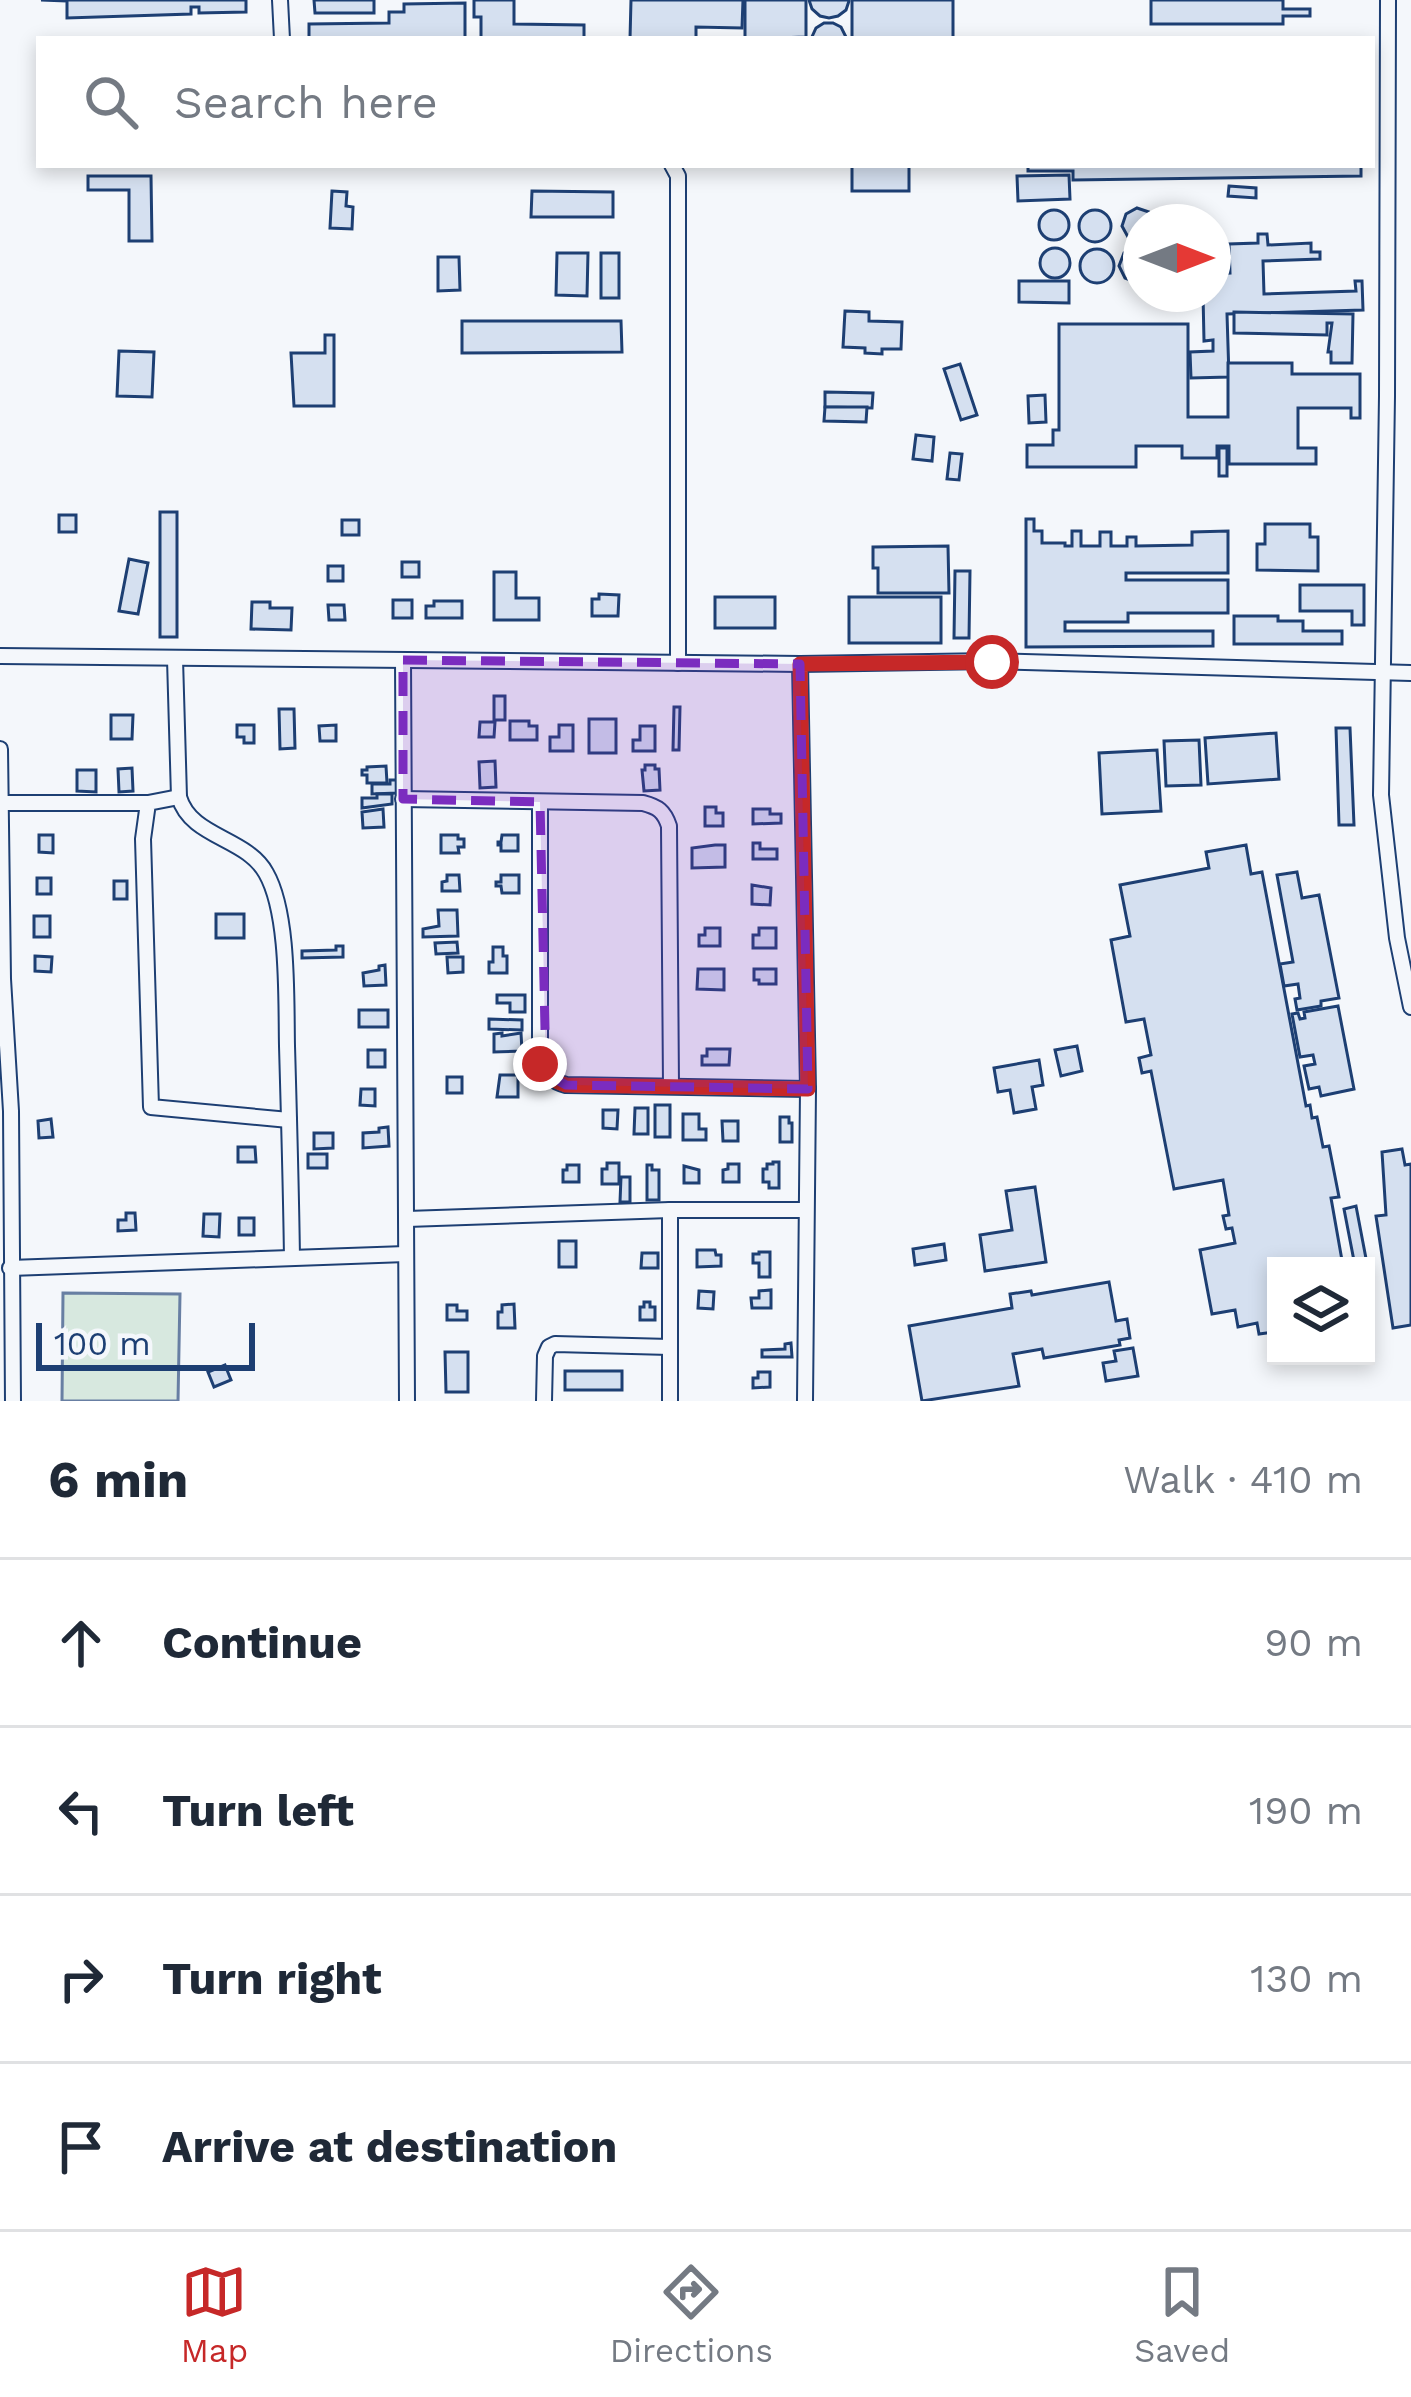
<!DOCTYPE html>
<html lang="en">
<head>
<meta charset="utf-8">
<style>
  :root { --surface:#fff; --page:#f2f2f3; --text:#1f2937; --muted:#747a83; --line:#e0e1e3; --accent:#c62828 }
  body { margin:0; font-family:"Work Sans",sans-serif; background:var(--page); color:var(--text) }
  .controls { position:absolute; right:36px; bottom:36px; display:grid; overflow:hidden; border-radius:0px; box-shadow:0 6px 18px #0003 }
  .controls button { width:108px; height:108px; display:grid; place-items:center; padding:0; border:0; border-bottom:3px solid var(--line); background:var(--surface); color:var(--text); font:60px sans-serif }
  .compass { position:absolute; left:1123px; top:204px; width:108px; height:108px; border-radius:50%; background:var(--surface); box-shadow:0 6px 18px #0003; rotate:90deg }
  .scale { position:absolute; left:36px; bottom:30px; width:219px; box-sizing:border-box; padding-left:12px; border:6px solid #1d3f73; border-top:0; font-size:33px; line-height:42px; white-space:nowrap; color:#1d3f73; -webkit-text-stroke:9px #f4f7fb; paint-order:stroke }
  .stop { position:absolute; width:36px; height:36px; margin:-27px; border:9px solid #c62828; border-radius:50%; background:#fff }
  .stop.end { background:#c62828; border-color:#fff; box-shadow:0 3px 12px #0008 }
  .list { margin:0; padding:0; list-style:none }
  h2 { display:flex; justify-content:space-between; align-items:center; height:156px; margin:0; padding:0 48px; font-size:51px }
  h2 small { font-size:39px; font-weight:400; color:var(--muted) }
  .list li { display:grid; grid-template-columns:78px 1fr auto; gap:36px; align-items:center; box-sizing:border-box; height:168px; padding:0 48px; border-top:3px solid var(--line) }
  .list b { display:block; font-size:45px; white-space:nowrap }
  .list em { font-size:39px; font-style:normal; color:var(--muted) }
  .icon { flex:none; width:66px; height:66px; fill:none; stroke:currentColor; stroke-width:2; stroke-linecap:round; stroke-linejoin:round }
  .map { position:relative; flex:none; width:1411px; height:1401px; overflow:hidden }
  .search { position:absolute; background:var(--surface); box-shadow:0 6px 18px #0003; left:36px; right:36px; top:36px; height:132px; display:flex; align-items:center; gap:30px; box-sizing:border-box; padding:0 42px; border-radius:0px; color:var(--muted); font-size:45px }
  .sheet { height:828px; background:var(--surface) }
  nav { display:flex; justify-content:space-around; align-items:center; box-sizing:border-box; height:168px; border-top:3px solid var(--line); background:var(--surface); font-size:33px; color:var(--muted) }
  nav a { display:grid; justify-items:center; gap:6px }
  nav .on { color:var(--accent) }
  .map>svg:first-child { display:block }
</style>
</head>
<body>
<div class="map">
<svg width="1411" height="1401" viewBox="0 0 1411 1401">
  <rect width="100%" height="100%" fill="#f4f7fb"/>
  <path fill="#d7e8df" stroke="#687fa3" stroke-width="3" d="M63,1293L180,1294L178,1401H62Z"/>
  <g fill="#d5e0f0" stroke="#1d3f73" stroke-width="3">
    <path d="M41,0H246V12L199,13V7H191V14L67,18V1Z"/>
    <path d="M314,0H374V13H315Z"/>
    <path d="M474,0H514V24L584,25V39H481V17H474Z"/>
    <path d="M631,0H743L742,28L696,27V39H630Z"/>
    <path d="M745,0H806V37L745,39Z"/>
    <path d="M809,0H849V1L846,10L838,16L829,18L820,16L812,9Z"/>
    <rect x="852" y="0" width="101" height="39"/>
    <path d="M1151,0H1283V9H1310V16H1283V24H1151Z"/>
    <path d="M465,3V39H309V24L389,23V12H404V4Z"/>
    <path d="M824,23H833L841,27L847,39H811L816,28Z"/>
    <rect x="852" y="165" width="57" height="26"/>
    <path d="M1028,165H1361V176L1073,180V171H1028Z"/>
    <path d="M1069,175L1070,199L1018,201L1017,176Z"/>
    <path d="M88,176H151L152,241H129V190H88Z"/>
    <path d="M1229,186L1256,188V198L1228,196Z"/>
    <path d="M332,191L347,192L346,206L353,207L352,229L330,228Z"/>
    <path d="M532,191L613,192V217H531Z"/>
    <path d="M1137,208L1149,212L1154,222H1141L1140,241L1128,237L1122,226L1126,214Z"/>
    <circle cx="1054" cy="225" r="15"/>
    <circle cx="1095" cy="226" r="16"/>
    <path d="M1258,234H1267L1268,245L1311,243V252H1320V259L1263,261L1264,294L1356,291L1355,281H1362L1363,310L1227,314L1229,377L1191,378L1190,352L1213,351V340L1204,341L1203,294H1213V274L1230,273L1229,244L1258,243Z"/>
    <path d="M1136,248L1141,249V281L1138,283L1125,278L1119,266L1124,253Z"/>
    <circle cx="1055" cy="263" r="15"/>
    <circle cx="1097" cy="266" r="17"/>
    <path d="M557,253H588L587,296L556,295Z"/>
    <rect x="601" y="253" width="18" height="45"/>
    <path d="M438,257H459L460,290L438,291Z"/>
    <path d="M1019,281H1069V303L1019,302Z"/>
    <path d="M845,311L869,312V321L902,322L901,349H882V354L865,353V348L843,347Z"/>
    <path d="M1234,312L1353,314L1352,363H1331V352H1328L1332,323H1327V335L1234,333Z"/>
    <path d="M462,321H621L622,352L462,353Z"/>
    <path d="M1059,324H1188V417H1228V363H1292V374H1360V418H1351V408H1298V448H1316V464H1229V446H1217V458H1182V446H1136V467H1027V445H1053V430H1059Z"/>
    <path d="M325,335H334V406H294L291,353H325Z"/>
    <path d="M119,351L154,352L152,397L117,396Z"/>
    <path d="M960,364L977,415L961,420L944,369Z"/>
    <path d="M825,392L873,393L872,408L825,407Z"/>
    <path d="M1045,395L1046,422L1029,423L1028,396Z"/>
    <path d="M825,407H867L866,422L824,421Z"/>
    <path d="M916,435L934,437L932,461L913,459Z"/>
    <rect x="1219" y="448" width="8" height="28"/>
    <path d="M950,453L962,454L959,480L947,479Z"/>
    <rect x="160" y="512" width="17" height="125"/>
    <rect x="59" y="515" width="17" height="17"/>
    <path d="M1026,519H1034V531H1042V543H1065V546H1072V531H1081V546H1100V532H1111V546H1127V537H1136V546L1192,545V532L1228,531V573H1126V580H1228V613H1128V622H1065V631H1213V646L1026,647Z"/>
    <rect x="342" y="520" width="17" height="15"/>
    <path d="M1265,524H1310V537H1318V571L1257,570V544H1265Z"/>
    <path d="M948,546L949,593H878V568H873V547Z"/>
    <path d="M129,559L148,563L138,614L119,611Z"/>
    <rect x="402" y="562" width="17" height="15"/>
    <rect x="328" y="566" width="15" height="15"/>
    <path d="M955,571H970L969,638H954Z"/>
    <path d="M494,572H516V598H539V620H494Z"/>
    <path d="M1300,585H1364V625H1352V611H1300Z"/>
    <path d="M599,594L619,595L618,616H592V599H599Z"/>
    <rect x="715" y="597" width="60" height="31"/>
    <rect x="849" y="597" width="92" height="46"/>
    <rect x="393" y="600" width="19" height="18"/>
    <path d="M434,601H462V618H426V606H434Z"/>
    <path d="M252,602H270V608H292L291,630L251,629Z"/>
    <path d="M328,605H344L345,620H329Z"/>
    <path d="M1234,616H1278V621H1303V631H1342V644H1234Z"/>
    <rect x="494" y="696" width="11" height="24"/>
    <path d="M674,707H680L679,750H673Z"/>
    <path d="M279,709H294L295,748L280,749Z"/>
    <path d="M111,715H133L132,739H111Z"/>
    <rect x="589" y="719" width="27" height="34"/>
    <path d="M510,721H529V726H537V740H510Z"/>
    <path d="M480,722H495L494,737H479Z"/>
    <path d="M237,725H254V743H244V737H237Z"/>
    <path d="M336,725V741H320L319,726Z"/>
    <path d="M559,725H573V751H550V737H559Z"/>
    <path d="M640,726H655V751H633V740H640Z"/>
    <path d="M1336,728H1350L1354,825H1339Z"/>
    <path d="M1276,733L1279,779L1208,784L1205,738Z"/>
    <path d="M1199,740L1201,785L1166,786L1164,741Z"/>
    <path d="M1157,750L1161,811L1102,814L1099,753Z"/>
    <path d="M495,761L496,787L480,788L479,762Z"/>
    <path d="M645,765H655V769H659L660,790L644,791L642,770H645Z"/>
    <path d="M386,766L387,783H367V775H362V770H367V767Z"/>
    <path d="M132,768L133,791L119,792L118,769Z"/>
    <path d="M77,770H96V792L77,791Z"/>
    <path d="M390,780H397V793L372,794V784H390Z"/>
    <path d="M377,794H392V804L362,808V798H377Z"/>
    <path d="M705,807H716V813H723V826H705Z"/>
    <path d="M383,809L384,827L363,828L362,812Z"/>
    <path d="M753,809H770V814H781V823L753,824Z"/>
    <path d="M39,835H53V853L39,852Z"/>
    <path d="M441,835H458V839H464V847H458L459,853H441Z"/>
    <path d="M502,835H518V851H501V845H498V842H501Z"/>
    <path d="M753,843H760V849H777V859H753Z"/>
    <path d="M715,845H725V867L692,868V848Z"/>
    <path d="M1246,845L1251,874L1262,872L1306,1106L1310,1105L1312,1118L1317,1117L1323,1147L1329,1146L1339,1197L1331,1198L1343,1266H1276V1343L1274,1332L1259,1334L1257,1323L1238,1327L1235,1310L1212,1314L1200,1250L1235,1243L1232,1228L1226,1229L1223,1216L1229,1215L1223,1180L1174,1189L1151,1071L1142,1073L1139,1058L1151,1055L1144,1019L1126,1022L1111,940L1130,936L1120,885L1209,868L1206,852Z"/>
    <path d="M1297,872L1302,898L1319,895L1339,998L1321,1001V1006L1297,1010L1295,999L1300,998L1298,984L1284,986L1280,964L1293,962L1277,875Z"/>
    <path d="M447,875H459L460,891H442V882L447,881Z"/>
    <path d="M501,875H519V893H502L501,886H496V882H501Z"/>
    <rect x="37" y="878" width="14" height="16"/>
    <rect x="114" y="881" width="13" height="18"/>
    <path d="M752,885L771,888L770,905L752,904Z"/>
    <path d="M438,910H457L458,936L423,937V929L439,926Z"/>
    <rect x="216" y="914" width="28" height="24"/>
    <rect x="34" y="916" width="16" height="21"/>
    <path d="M705,928H720V946H699V935H705Z"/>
    <path d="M759,928H776V948H753V935H759Z"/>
    <path d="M457,942L458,953L436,954L435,943Z"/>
    <path d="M336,946H343V957L302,958V951L336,950Z"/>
    <path d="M493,947H503V956H507V973H489V962H493Z"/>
    <path d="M35,956L52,957L51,972L35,971Z"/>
    <path d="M447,957H463V972L448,973Z"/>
    <path d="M385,965L386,985L364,986L363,973L379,970V966Z"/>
    <path d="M698,969H724V990L697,989Z"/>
    <path d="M754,969H776V984H759V980H754Z"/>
    <path d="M497,995H525V1012H510V1003H497Z"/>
    <path d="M1338,1006L1354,1089L1321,1096L1319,1087L1309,1089L1304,1066L1315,1064L1313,1055L1300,1057L1292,1014L1298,1013L1300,1019L1305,1018L1304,1012Z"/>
    <rect x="359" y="1010" width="29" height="17"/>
    <path d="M489,1019L522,1020V1030L489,1029Z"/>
    <path d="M502,1033V1036L521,1033L522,1051L494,1052V1034Z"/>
    <path d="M1077,1046L1082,1071L1061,1076L1055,1050Z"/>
    <path d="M707,1049H730L729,1065H702V1056H707Z"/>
    <rect x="368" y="1050" width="17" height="17"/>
    <path d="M1039,1060L1043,1085L1032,1087L1036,1109L1014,1113L1010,1090L998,1092L994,1068Z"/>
    <path d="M500,1075H518V1097H497Z"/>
    <rect x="447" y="1077" width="15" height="16"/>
    <path d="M361,1089H375V1106L360,1105Z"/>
    <rect x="655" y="1105" width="15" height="32"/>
    <path d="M635,1108H648V1134H634Z"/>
    <path d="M603,1110H618L617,1129L603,1128Z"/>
    <path d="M683,1114H699V1129H706V1140H683Z"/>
    <path d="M780,1117H789V1123H792V1142H780Z"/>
    <path d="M51,1119L53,1137L39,1138L38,1121Z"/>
    <path d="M722,1121H738V1141H723Z"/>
    <path d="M388,1127L389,1146L363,1148V1133L379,1132V1128Z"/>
    <path d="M314,1133H333V1148L314,1149Z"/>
    <path d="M238,1147H255L256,1162H238Z"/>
    <path d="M1402,1149L1405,1165L1411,1164V1325L1393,1328L1376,1216L1386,1215L1382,1152Z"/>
    <rect x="308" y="1154" width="19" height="14"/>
    <path d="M773,1162H779V1188H769V1182H763V1169H767V1164H773Z"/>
    <path d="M607,1163H619V1184H602V1169H607Z"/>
    <path d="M728,1164H739V1182H723V1170L728,1169Z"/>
    <path d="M567,1165H579V1182H563V1170H567Z"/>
    <path d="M647,1165H652V1170H659V1200H647Z"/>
    <path d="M684,1166L699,1170V1183H684Z"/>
    <path d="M621,1177H630V1202H620Z"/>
    <path d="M1035,1187L1046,1262L985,1271L980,1235L1012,1230L1006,1191Z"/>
    <path d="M1356,1206L1368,1269H1366V1266H1355L1344,1209Z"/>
    <path d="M126,1213H135L136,1230L118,1231V1220H126Z"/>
    <path d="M204,1214H220L219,1237L203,1236Z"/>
    <rect x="239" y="1218" width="15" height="17"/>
    <rect x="559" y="1241" width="17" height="26"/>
    <path d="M944,1244L946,1260L915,1265L913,1249Z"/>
    <path d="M697,1250H715L716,1255H721V1266L697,1267Z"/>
    <path d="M759,1252H770V1277H759V1263H753V1254H759Z"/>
    <path d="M642,1253H658V1268H641Z"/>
    <path d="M1109,1282L1116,1321L1127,1319L1130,1338L1119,1340L1120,1345L1044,1358L1042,1349L1013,1354L1019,1386L922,1401L909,1326L1012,1308L1010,1294L1031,1291L1032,1295Z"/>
    <path d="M771,1290V1308H752L751,1298H759V1291Z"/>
    <path d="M699,1291L714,1292L713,1309L698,1308Z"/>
    <path d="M644,1302H650V1307H655V1320H640V1307H644Z"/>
    <path d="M514,1304L515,1328H498V1312H502V1305Z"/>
    <path d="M447,1305H457V1311H467V1320H447Z"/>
    <path d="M791,1343L792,1357H762V1350L785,1349V1344Z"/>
    <path d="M1133,1348L1138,1376L1106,1381L1103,1363L1116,1361L1114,1351Z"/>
    <path d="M445,1352H468V1392H446Z"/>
    <path d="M225,1365L231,1380L214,1387L208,1372Z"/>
    <rect x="565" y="1371" width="57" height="19"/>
    <path d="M758,1372H770V1387L753,1388V1378H758Z"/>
  </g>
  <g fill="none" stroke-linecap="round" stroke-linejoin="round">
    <g stroke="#1d3f73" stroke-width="18">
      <g id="street">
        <path d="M280,0L282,39"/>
        <path d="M1388,0L1387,396L1381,795L1397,938L1411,1007"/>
        <path d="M672,165L678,176V663"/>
        <path d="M0,656L800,664L992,661L1411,673"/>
        <path d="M175,659L179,797C191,838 246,837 266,873C289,913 286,999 287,1046C289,1116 291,1187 292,1258"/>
        <path d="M403,660L407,1401"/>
        <path d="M800,664L808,1089L805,1401"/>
        <path d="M0,749L3,979L11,1111L13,1401"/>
        <path d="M179,797L148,803L143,839L151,1107L289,1120"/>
        <path d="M403,799L643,803C658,807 664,811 669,826L671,1086"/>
        <path d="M540,802V1064C547,1076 552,1081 566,1085L808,1089"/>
        <path d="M0,803H148"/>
        <path d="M407,1219L670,1210H805"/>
        <path d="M10,1268L406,1254"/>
        <path d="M544,1401L545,1356L549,1347L555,1344L670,1347"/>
        <path d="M670,1401V1210"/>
      </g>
    </g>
    <use href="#street" stroke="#f4f7fb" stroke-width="14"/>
  </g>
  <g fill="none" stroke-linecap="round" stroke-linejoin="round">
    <path stroke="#c62828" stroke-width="15" d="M540,1064C546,1075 553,1081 566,1085L808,1089L800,664L992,662"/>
  </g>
  <path fill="#7b2cbf" fill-opacity="0.2" stroke="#7b2cbf" stroke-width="9" stroke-dasharray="24 15" stroke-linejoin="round" d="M403,660L800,664L808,1089L566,1085L546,1074L540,802L403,799Z"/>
</svg>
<div class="controls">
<button><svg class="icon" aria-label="layers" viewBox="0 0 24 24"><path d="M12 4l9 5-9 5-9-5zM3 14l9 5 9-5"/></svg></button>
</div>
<svg class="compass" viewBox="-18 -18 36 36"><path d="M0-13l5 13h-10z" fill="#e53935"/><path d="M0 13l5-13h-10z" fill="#747a83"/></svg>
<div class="scale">100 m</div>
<div class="stop" style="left:992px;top:662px"></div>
<div class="stop end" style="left:540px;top:1064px"></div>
<div class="search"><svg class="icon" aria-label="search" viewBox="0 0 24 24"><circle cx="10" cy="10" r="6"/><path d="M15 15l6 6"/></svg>Search here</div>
</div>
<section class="sheet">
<h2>6 min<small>Walk · 410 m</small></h2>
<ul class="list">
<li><svg class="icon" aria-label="ahead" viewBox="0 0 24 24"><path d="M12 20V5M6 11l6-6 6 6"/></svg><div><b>Continue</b></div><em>90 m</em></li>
<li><svg class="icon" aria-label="left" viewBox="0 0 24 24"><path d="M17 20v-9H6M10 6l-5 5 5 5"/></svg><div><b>Turn left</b></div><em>190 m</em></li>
<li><svg class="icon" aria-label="right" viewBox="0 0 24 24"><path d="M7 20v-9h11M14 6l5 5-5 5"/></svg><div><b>Turn right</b></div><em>130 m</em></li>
<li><svg class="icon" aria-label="arrive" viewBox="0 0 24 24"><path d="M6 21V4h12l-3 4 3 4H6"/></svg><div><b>Arrive at destination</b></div></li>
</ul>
</section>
<nav>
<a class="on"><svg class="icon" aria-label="map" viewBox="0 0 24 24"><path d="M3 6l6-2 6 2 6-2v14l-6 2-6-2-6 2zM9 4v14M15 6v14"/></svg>Map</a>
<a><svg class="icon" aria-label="directions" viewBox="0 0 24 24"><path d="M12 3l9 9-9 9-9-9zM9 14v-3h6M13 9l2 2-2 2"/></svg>Directions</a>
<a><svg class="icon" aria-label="saved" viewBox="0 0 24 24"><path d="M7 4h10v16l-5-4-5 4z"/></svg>Saved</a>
</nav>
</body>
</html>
